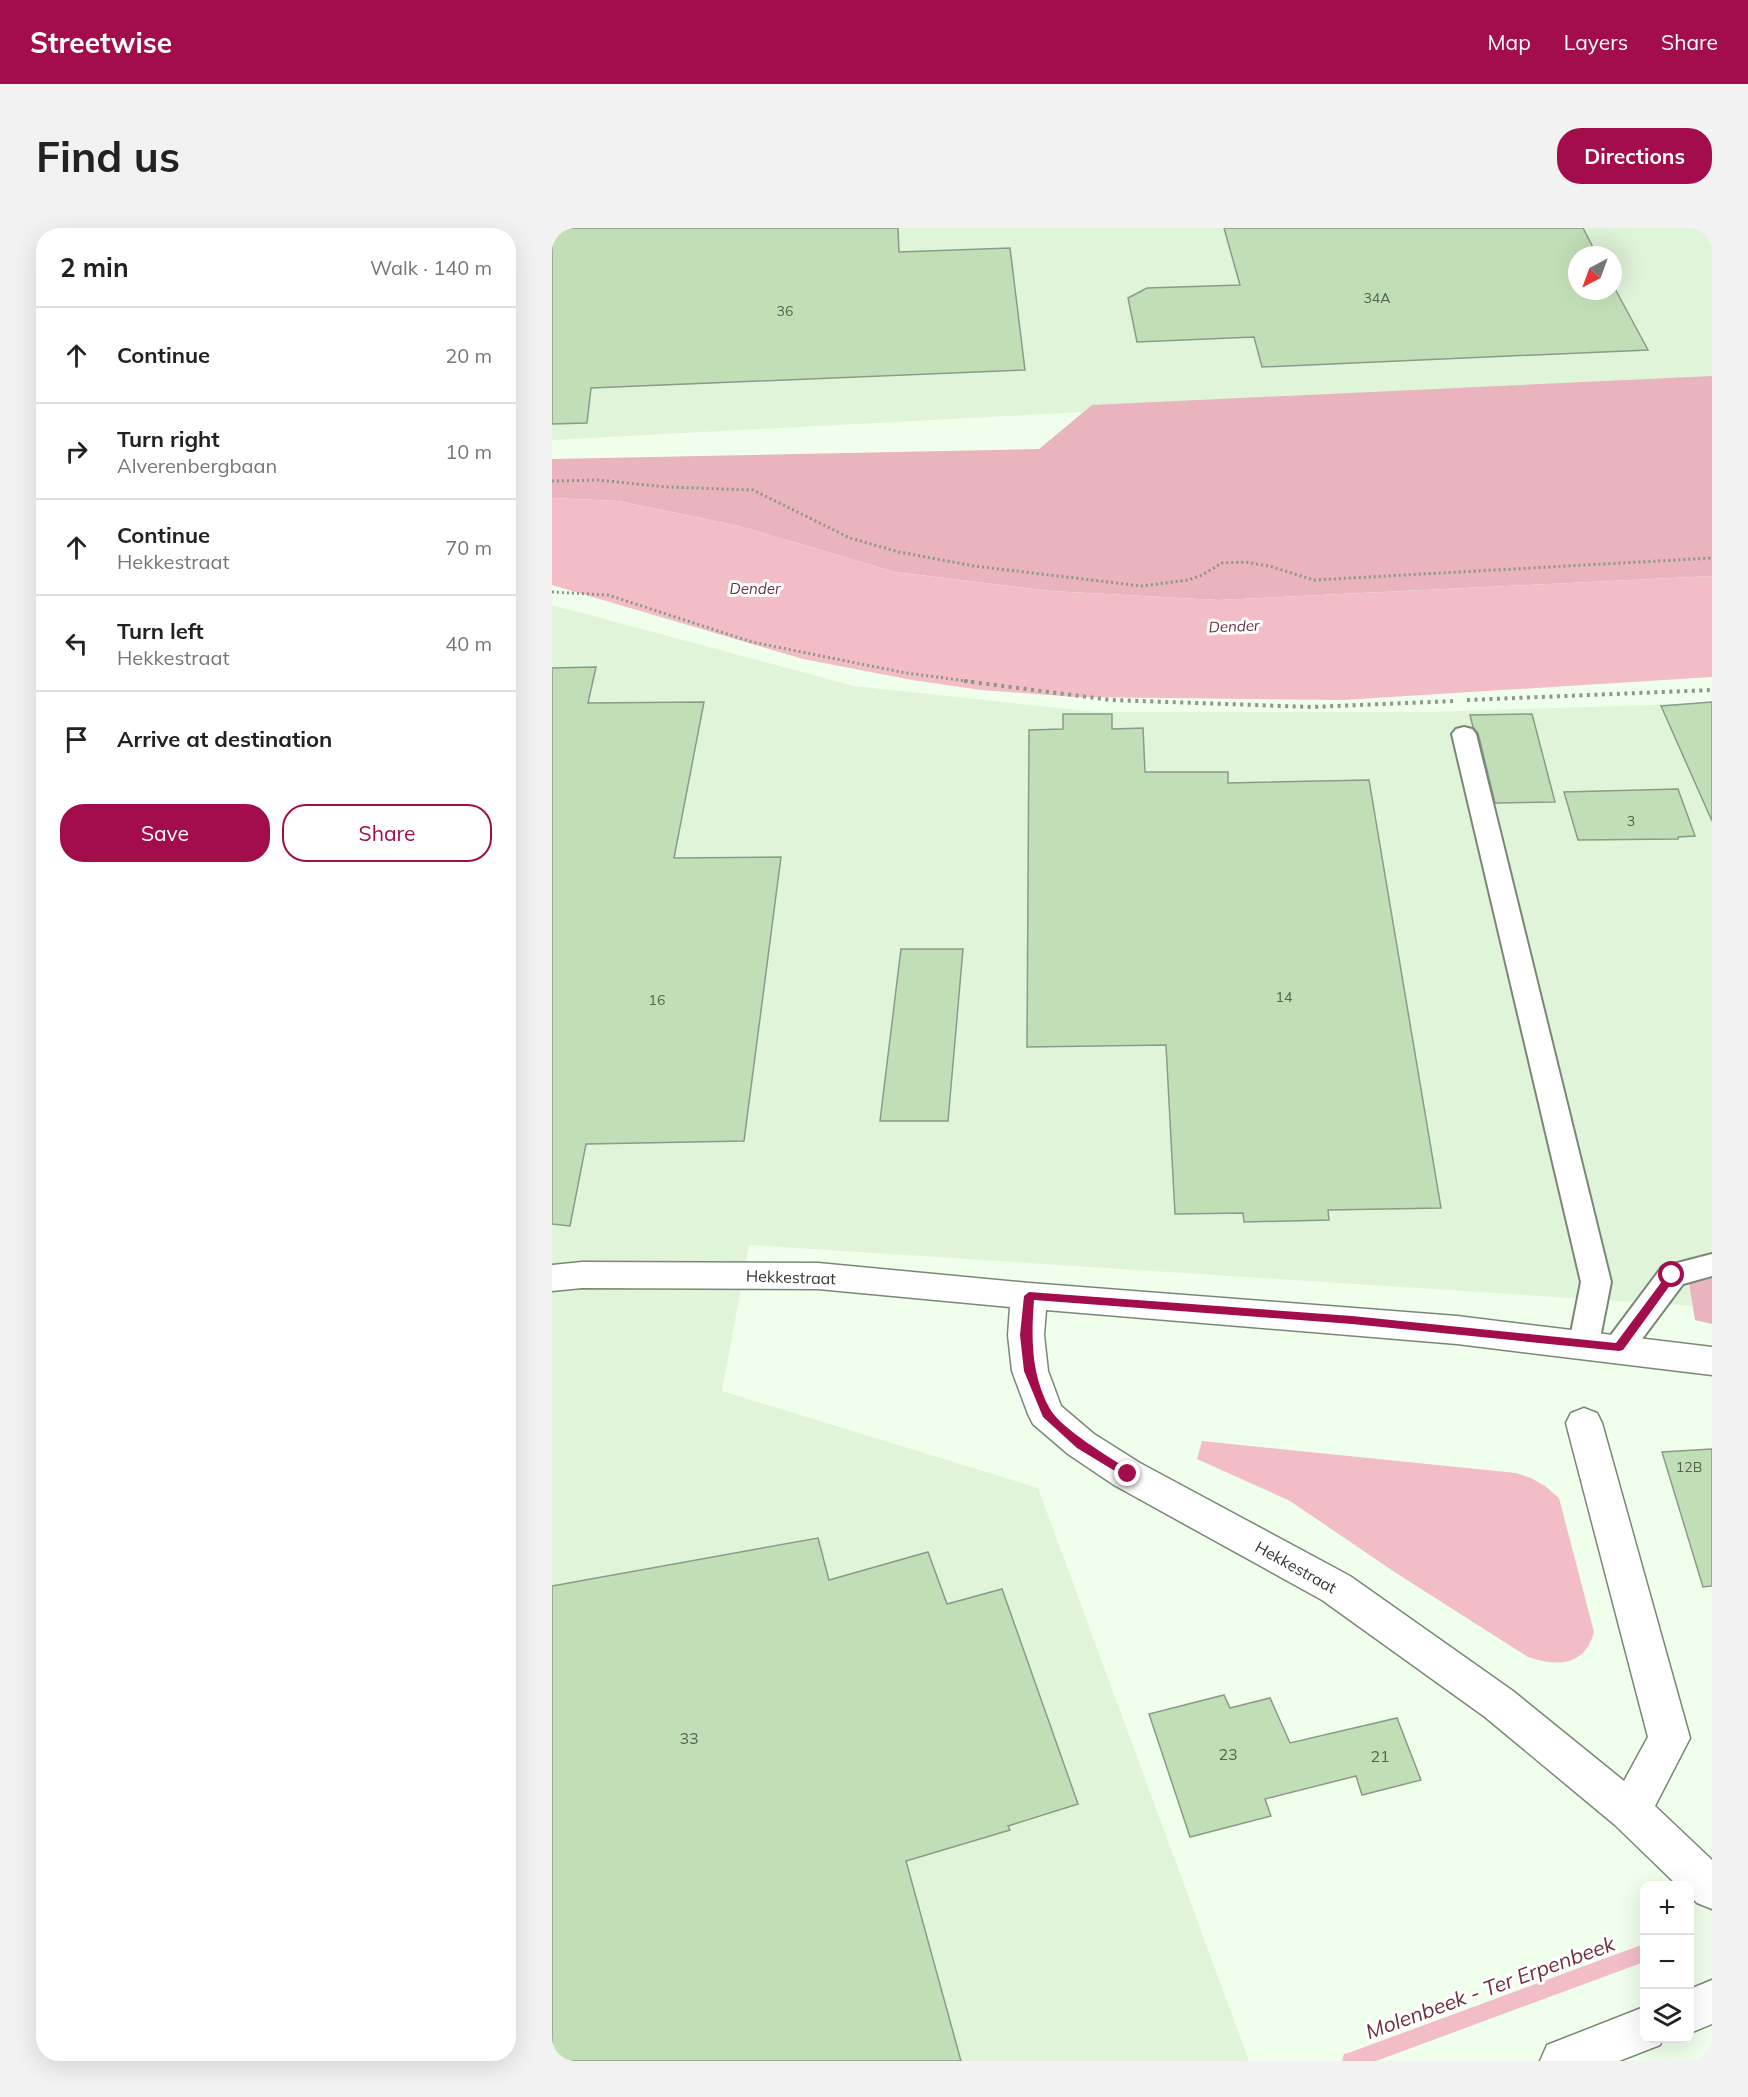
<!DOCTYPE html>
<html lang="en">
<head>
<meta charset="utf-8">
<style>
  :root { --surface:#fff; --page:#f2f2f2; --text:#222; --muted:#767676; --line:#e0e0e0; --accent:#a30d4b }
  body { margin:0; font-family:Mulish,sans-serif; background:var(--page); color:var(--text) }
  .controls { position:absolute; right:18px; bottom:18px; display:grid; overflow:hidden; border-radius:12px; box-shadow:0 6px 24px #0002 }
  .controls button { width:54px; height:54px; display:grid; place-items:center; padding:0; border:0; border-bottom:2px solid var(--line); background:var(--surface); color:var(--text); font:30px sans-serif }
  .compass { position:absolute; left:1016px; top:18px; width:54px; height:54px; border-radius:50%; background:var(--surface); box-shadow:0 6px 24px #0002; rotate:221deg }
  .stop { position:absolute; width:18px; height:18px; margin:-14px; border:4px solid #a30d4b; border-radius:50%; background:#fff }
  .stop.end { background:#a30d4b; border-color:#fff; box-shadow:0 2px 6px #0008 }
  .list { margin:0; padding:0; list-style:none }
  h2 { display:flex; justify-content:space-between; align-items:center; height:78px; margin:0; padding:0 24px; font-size:26px }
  h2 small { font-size:20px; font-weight:400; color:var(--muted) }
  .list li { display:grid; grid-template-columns:39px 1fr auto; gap:18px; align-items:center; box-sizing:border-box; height:96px; padding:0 24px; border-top:2px solid var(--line) }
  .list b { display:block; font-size:22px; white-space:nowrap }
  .list p { margin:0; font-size:20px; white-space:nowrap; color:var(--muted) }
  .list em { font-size:20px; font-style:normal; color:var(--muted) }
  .actions { display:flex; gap:12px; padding:18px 24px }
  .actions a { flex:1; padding:14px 0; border:2px solid var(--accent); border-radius:24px; text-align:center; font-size:21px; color:var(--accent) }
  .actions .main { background:var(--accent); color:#fff }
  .icon { flex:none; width:33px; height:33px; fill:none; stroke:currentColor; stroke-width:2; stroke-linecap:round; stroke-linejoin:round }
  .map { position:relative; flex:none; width:1160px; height:1833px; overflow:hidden; border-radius:24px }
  header { display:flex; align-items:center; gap:36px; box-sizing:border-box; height:84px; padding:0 30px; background:var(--accent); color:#fff }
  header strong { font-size:28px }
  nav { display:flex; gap:33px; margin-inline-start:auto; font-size:21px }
  .intro { display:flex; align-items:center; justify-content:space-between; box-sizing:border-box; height:144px; padding:0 36px }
  h1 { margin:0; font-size:42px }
  .button { padding:15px 27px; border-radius:24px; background:var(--accent); color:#fff; font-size:21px; font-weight:700 }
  main { display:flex; gap:36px; padding:0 36px }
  aside { flex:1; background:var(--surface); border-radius:24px; box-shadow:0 6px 24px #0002 }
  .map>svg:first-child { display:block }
</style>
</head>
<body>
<header>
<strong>Streetwise</strong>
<nav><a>Map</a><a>Layers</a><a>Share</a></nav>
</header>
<div class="intro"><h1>Find us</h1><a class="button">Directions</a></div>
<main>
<aside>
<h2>2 min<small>Walk · 140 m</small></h2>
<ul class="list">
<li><svg class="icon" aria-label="ahead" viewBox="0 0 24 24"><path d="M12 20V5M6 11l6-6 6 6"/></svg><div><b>Continue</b></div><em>20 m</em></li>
<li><svg class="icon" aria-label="right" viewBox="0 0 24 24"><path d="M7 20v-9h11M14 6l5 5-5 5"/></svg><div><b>Turn right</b><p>Alverenbergbaan</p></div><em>10 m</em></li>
<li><svg class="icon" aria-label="ahead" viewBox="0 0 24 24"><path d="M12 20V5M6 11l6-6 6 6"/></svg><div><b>Continue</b><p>Hekkestraat</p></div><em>70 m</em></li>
<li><svg class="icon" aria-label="left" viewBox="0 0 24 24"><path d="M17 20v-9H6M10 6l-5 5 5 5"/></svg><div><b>Turn left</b><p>Hekkestraat</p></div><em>40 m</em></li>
<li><svg class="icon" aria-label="arrive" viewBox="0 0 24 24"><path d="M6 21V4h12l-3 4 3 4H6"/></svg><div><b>Arrive at destination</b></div></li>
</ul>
<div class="actions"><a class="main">Save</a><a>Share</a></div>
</aside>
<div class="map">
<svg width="1160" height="1833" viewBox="0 0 1160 1833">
  <rect width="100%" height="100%" fill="#f0ffeb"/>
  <g fill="#e0f4da" fill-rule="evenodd">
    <path d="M0,0H1160V166L533,184L0,212ZM1025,27H1061V63H1025Z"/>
    <path d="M0,377L302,458L544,484H875L1160,475V1079L197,1017L170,1163L486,1260L697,1833H0Z"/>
  </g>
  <g fill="#e9b4be">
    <path d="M1160,148V348L666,372L499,363L343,344L187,298L66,273L0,270V231L487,221L540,177Z"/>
    <path d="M1160,1050V1096L1143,1092L1137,1055Z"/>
  </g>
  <g fill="#f3bdc8">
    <path d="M0,270L66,273L187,298L343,344L499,363L666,372L1160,348V449L791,472L524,469L429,462L360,452L251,431L0,357Z"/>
    <path d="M650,1213L964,1245L979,1250L993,1258L1007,1270L1042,1404C1033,1438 1005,1439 976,1429L844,1345L738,1273L645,1231Z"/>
  </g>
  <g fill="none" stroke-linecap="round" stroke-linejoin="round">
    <path fill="#f3bdc8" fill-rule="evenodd" d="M1092,1716V1734L824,1833H790L792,1826L799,1824Z"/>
  </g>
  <g fill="#c1dfb7" stroke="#8c9a88" stroke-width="1.5">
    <path d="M0,0H346L347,24L458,20L473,142L39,160L35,195L0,196Z"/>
    <path d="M672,0H1031L1045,27H1025V63H1061V57L1096,122L710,139L702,109L585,114L576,70L595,60L688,57Z"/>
    <path d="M44,439L36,475L152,474L122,630L229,629L192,913L34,916L18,998L0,996V440Z"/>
    <path d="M1160,474V593L1109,478Z"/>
    <path d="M511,486H560V501L591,500L593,544H676V555L817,552L889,980L776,982L777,992L692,994L691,985L623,986L614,817L475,819L477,502L511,501Z"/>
    <path d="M980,486L1003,574L943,575L926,505L921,499L918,487Z"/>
    <path d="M1126,561L1143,608L1126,609V611L1026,612L1012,564Z"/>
    <path d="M349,721H411L396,893H328Z"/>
    <path d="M1160,1221V1358L1151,1359L1110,1224Z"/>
    <path d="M266,1310L277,1352L376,1324L395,1376L450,1361L526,1576L456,1598L458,1602L354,1633L409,1833H0V1358Z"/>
    <path d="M672,1467L678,1480L718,1470L738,1515L845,1490L869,1552L810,1567L804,1548L713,1571L719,1588L638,1609L597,1486Z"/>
  </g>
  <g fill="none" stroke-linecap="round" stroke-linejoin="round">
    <g stroke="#7a8776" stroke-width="4">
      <g id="service">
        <path d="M912,499L920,501L924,506L1059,1054L1047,1115L1043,1123L1032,1127L1021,1123L1017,1115L1029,1054L900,506L904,501Z"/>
        <path d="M1160,1026V1048L1131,1056L1078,1127L1067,1131L1056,1127L1052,1119L1056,1111L1110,1039Z"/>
      </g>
    </g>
    <g stroke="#7a8776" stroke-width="3">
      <g id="minor">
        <path d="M30,1034L266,1035L477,1055L905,1088L1160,1119V1147L905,1116L494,1082L492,1107L496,1143L509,1178L542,1206L588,1235L798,1348L961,1463L1072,1553L1096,1509L1014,1195L1019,1185L1032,1180L1045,1185L1050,1195L1138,1510L1103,1578L1160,1632V1681L1145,1675L1138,1668V1658H1126L1063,1597L933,1489L770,1372L562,1257L516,1226L481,1196L476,1186L460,1143L456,1107L458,1079L266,1061L30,1060L0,1063V1037Z"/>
        <path d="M1160,1752V1796L1138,1805V1761Z"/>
        <path d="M1092,1779V1810H1111L1108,1817L1067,1833H988L995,1817Z"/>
      </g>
    </g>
    <g stroke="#8d9789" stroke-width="3" stroke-dasharray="2 3" stroke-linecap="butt">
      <path d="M0,253L46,252L115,259L201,262L298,310L347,324L422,338L590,358L636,352L650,347L670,335L693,334L717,338L762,352L1160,330"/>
      <path d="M0,364L56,367L200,414L354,445L423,454"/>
    </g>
    <g stroke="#8d9789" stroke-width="4" stroke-dasharray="3 4.5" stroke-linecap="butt">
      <path d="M412,453L559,472L760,479L904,473"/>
      <path d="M915,472L1160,462"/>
    </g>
    <use href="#service" fill="#fff" fill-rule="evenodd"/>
    <use href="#minor" fill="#fff" fill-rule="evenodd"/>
  </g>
  <path fill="#a30d4b" d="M1120,1043L1126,1047L1124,1049L1071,1122L1067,1123L800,1096L482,1072C479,1110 479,1147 498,1181C509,1201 559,1230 579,1243L581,1246L576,1251L525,1220L491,1189L472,1143L468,1107L472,1068L477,1064L800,1088L1064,1115L1117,1044Z"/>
  <g text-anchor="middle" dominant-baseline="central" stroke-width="6" stroke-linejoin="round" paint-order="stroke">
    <g font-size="14" fill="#556151">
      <text x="825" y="70">34A</text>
      <text x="233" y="83">36</text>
      <text x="1079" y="593">3</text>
      <text x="732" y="769">14</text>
      <text x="105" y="772">16</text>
      <text x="1137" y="1239">12B</text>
    </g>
    <g font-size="15" font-style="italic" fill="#6e2e3f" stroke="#fff">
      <text x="203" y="360">Dender</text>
      <text transform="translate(682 398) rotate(-2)">Dender</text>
    </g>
    <g font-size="16" fill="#31372f" stroke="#fff">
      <text transform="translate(239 1049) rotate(2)">Hekkestraat</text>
      <text transform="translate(744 1339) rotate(29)">Hekkestraat</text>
    </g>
    <g font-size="16" fill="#556151">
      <text x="137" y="1510">33</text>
      <text x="676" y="1526">23</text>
      <text x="828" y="1528">21</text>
    </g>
    <g font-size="21" font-style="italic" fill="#6e2e3f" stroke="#fff">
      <text transform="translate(938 1759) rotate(-20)">Molenbeek - Ter Erpenbeek</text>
    </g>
  </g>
</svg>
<div class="controls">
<button>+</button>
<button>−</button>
<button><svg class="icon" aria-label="layers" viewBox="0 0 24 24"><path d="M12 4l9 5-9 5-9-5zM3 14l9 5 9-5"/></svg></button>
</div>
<svg class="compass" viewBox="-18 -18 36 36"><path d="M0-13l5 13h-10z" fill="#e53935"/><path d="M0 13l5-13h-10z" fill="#767676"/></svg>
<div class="stop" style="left:1120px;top:1047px"></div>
<div class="stop end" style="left:576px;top:1246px"></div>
</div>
</main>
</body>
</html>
